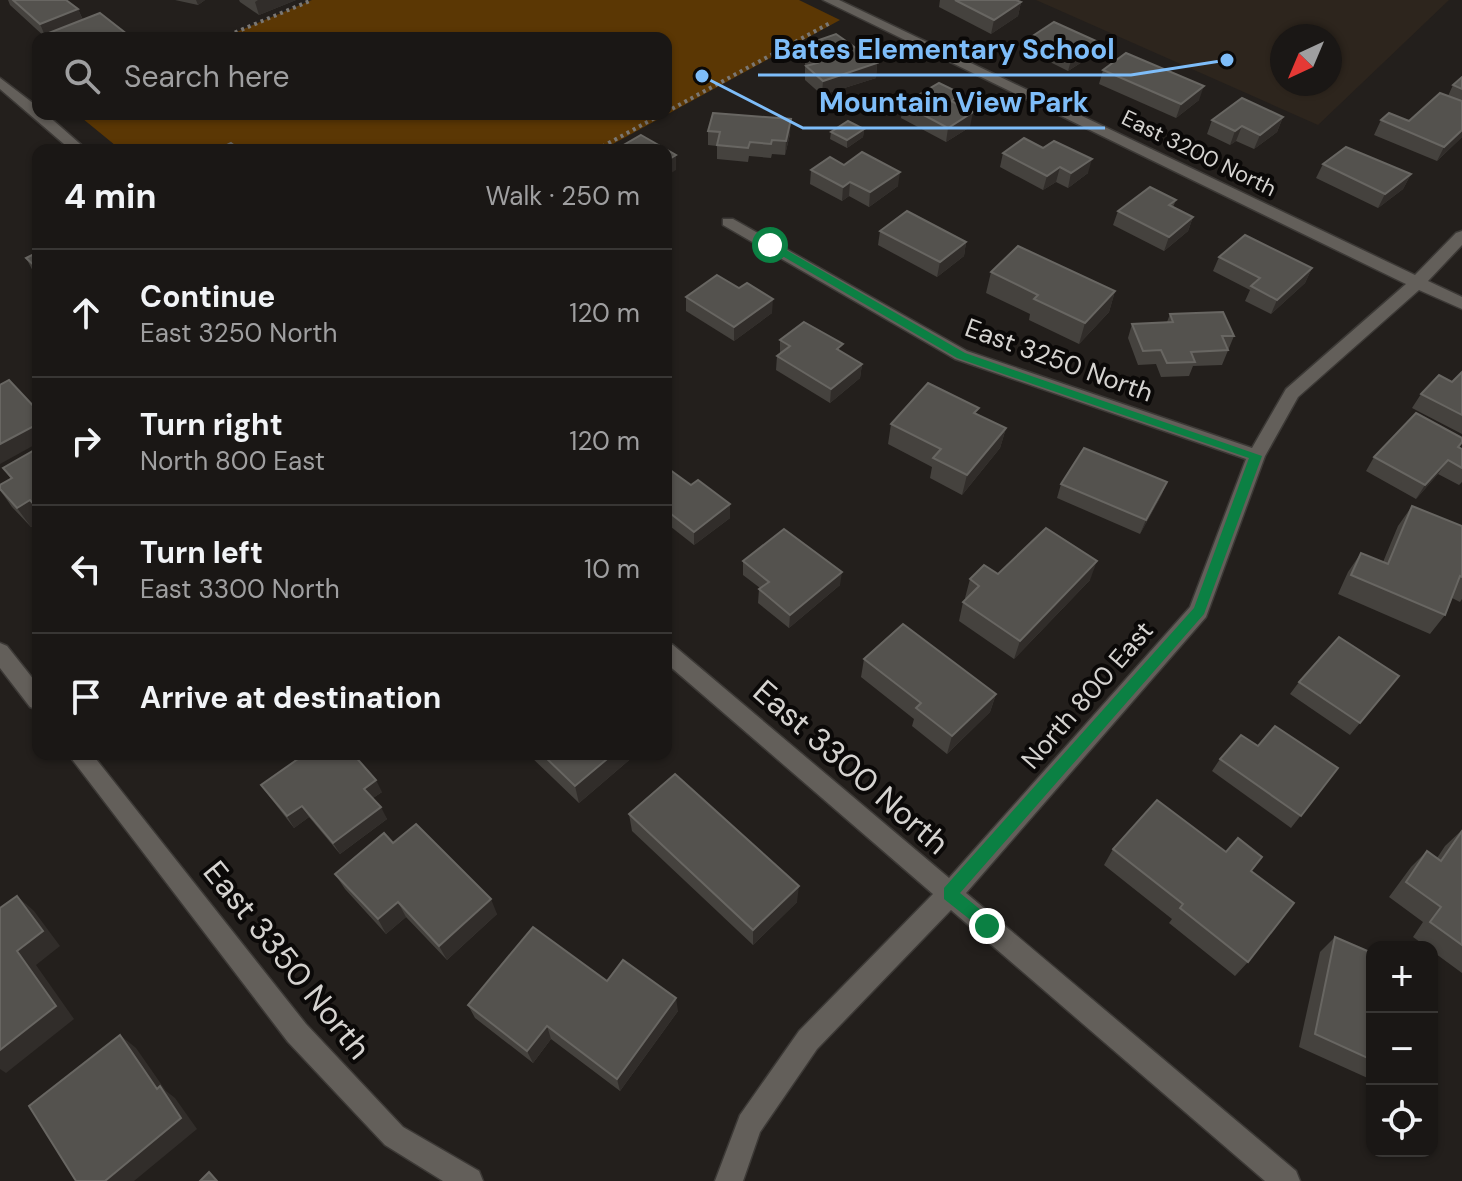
<!DOCTYPE html>
<html lang="en">
<head>
<meta charset="utf-8">
<style>
  :root { --surface:#1a1715; --page:#23201e; --text:#f1f3f6; --muted:#9f9fa0; --line:#383634 }
  body { margin:0; font-family:"DM Sans",sans-serif; background:var(--page); color:var(--text) }
  .controls { position:absolute; right:24px; bottom:24px; display:grid; overflow:hidden; border-radius:16px; box-shadow:0 2px 6px #0004 }
  .controls button { width:72px; height:72px; display:grid; place-items:center; padding:0; border:0; border-bottom:2px solid var(--line); background:var(--surface); color:var(--text); font:40px sans-serif }
  .compass { position:absolute; left:1270px; top:24px; width:72px; height:72px; border-radius:50%; background:var(--surface); box-shadow:0 2px 6px #0004; rotate:224deg }
  .stop { position:absolute; width:24px; height:24px; margin:-18px; border:6px solid #0b8043; border-radius:50%; background:#fff }
  .stop.end { background:#0b8043; border-color:#fff; box-shadow:0 2px 8px #0008 }
  .list { margin:0; padding:0; list-style:none }
  h2 { display:flex; justify-content:space-between; align-items:center; height:104px; margin:0; padding:0 32px; font-size:34px }
  h2 small { font-size:26px; font-weight:400; color:var(--muted) }
  .list li { display:grid; grid-template-columns:52px 1fr auto; gap:24px; align-items:center; box-sizing:border-box; height:128px; padding:0 32px; border-top:2px solid var(--line) }
  .list b { display:block; font-size:30px; white-space:nowrap }
  .list p { margin:0; font-size:26px; white-space:nowrap; color:var(--muted) }
  .list em { font-size:26px; font-style:normal; color:var(--muted) }
  .icon { flex:none; width:44px; height:44px; fill:none; stroke:currentColor; stroke-width:2; stroke-linecap:round; stroke-linejoin:round }
  .map { position:relative; flex:none; width:1462px; height:1181px; overflow:hidden }
  .search { position:absolute; background:var(--surface); box-shadow:0 2px 6px #0004; left:32px; top:32px; width:640px; height:88px; display:flex; align-items:center; gap:20px; box-sizing:border-box; padding:0 28px; border-radius:16px; color:var(--muted); font-size:30px }
  .panel { position:absolute; background:var(--surface); box-shadow:0 2px 6px #0004; left:32px; top:144px; width:640px; height:616px; border-radius:16px }
  .map>svg:first-child { display:block }
</style>
</head>
<body>
<div class="map">
<svg width="1462" height="1181" viewBox="0 0 1462 1181">
  <rect width="100%" height="100%" fill="#231f1c"/>
  <path fill="#2d251d" fill-rule="evenodd" d="M1036,0H1449L1318,125ZM1282,36H1330V84H1282Z"/>
  <path fill="#5b3704" d="M312,0H799L840,20L602,150H121L77,114H666V38H222Z"/>
  <g fill="none" stroke-linecap="round" stroke-linejoin="round">
    <g stroke="#3c3936" stroke-width="3">
      <g id="street">
        <path d="M823,0H839L1415,275L1456,233L1462,231V245L1428,281L1462,297V309L1419,290L1298,397L1265,456L1206,617L966,893L1296,1171L1300,1181H1265L951,910L817,1049L760,1132L743,1181H715L740,1115L799,1031L933,894L666,663V642L673,645L949,878L1190,607L1246,459L955,359L723,225V219H733L967,351L1252,448L1286,389L1406,284Z"/>
        <path d="M0,78L38,107V114H46L87,150H71L0,89Z"/>
        <path d="M0,643L7,646L38,685V710L30,707L0,668Z"/>
        <path d="M68,754H92L306,1024L403,1127L479,1171L483,1181H443L385,1145L288,1042Z"/>
      </g>
    </g>
    <g stroke="#7a7774" stroke-width="4" stroke-dasharray="3 4" stroke-linecap="butt">
      <path d="M222,38L312,0"/>
      <path d="M666,112L830,23"/>
      <path d="M596,150L662,114"/>
    </g>
    <use href="#street" fill="#635f5a" fill-rule="evenodd"/>
  </g>
  <g fill="#45423e">
    <path d="M8,0H66L78,9L83,20L133,38H46L10,5Z"/>
    <path d="M175,0H205L198,5Z"/>
    <path d="M239,0H296L259,15L240,2Z"/>
    <path d="M940,0H1016L1021,2L1018,16L991,34L939,7Z"/>
    <path d="M1031,37L1093,55L1068,71L1028,51Z"/>
    <path d="M813,42L877,63L876,78L822,95L805,80V53L813,51Z"/>
    <path d="M1103,70L1199,100L1176,118L1099,84Z"/>
    <path d="M1462,77V137L1437,161L1374,135L1381,120L1409,121L1448,96L1453,85Z"/>
    <path d="M962,94L960,106L970,127L946,142L901,118L903,104Z"/>
    <path d="M1283,117L1277,132L1254,149L1236,141L1230,145L1207,134L1212,120Z"/>
    <path d="M864,129L863,137L847,148L830,139L831,132Z"/>
    <path d="M708,131L790,134L785,155L772,154L771,158L749,156L748,162L717,159V146L708,145Z"/>
    <path d="M1003,153L1088,173L1068,188L1056,182L1043,190L1000,167Z"/>
    <path d="M1323,164L1411,174L1403,189L1378,208L1316,178Z"/>
    <path d="M844,165L898,186L869,207L849,196L842,201L810,184L811,170Z"/>
    <path d="M1176,200L1173,207L1193,217L1188,231L1164,251L1113,225L1118,211Z"/>
    <path d="M880,231L966,242L964,256L937,277L878,245Z"/>
    <path d="M38,252V276L34,273L26,258Z"/>
    <path d="M1219,257L1312,268L1305,283L1271,314L1245,301L1250,290L1213,271Z"/>
    <path d="M991,272L1115,291L1109,312L1079,344L1029,320L1030,314L986,293Z"/>
    <path d="M686,297L772,313L734,341L686,311Z"/>
    <path d="M1170,314L1234,336L1222,365L1193,366L1189,376L1161,377L1156,364L1138,365L1128,338L1132,324L1167,322Z"/>
    <path d="M780,340L843,353L862,364L860,378L830,403L776,370L777,356L780,354Z"/>
    <path d="M1462,372V434L1412,408L1421,394L1452,382Z"/>
    <path d="M978,415L1006,428L1000,448L962,495L930,478L932,467L888,444L891,424Z"/>
    <path d="M1462,438V444L1459,448L1462,449V482L1459,485L1438,474L1416,499L1366,471L1374,457Z"/>
    <path d="M38,448V524L31,527L12,507L0,490L11,479L3,468Z"/>
    <path d="M666,467L730,518L694,545L666,523Z"/>
    <path d="M1167,482L1161,496L1140,534L1057,498L1061,484Z"/>
    <path d="M1412,506L1462,526V599L1460,602L1452,598L1445,615L1430,634L1338,594L1348,572L1361,553L1383,562L1398,526Z"/>
    <path d="M743,561L840,585L789,628L758,603L759,589L760,588L743,575Z"/>
    <path d="M998,574L1090,580L1014,659L959,621L963,602L966,599L965,598L970,579Z"/>
    <path d="M864,659L996,694L990,712L947,754L912,726L914,719L861,677Z"/>
    <path d="M1399,676L1350,735L1290,694L1299,682Z"/>
    <path d="M1258,746L1338,768L1291,828L1212,771L1220,759Z"/>
    <path d="M528,754H635V755L579,803Z"/>
    <path d="M261,785L382,792L373,798L387,819L340,854L309,817L294,828L269,796Z"/>
    <path d="M629,814L797,902L753,945L632,831Z"/>
    <path d="M1462,830V973L1432,951V947H1427L1413,937L1423,922L1389,897L1411,867L1427,851L1437,858L1445,846Z"/>
    <path d="M393,843L497,914L447,960L406,917L386,934L345,889L335,874Z"/>
    <path d="M1113,849L1251,871L1248,962L1235,976L1169,923L1172,919L1104,865Z"/>
    <path d="M1335,937L1372,953V1080L1299,1047L1320,952Z"/>
    <path d="M607,981L678,1011L620,1091L551,1039L533,1063L475,1018L468,1005Z"/>
  </g>
  <g fill="#312d2a">
    <path d="M196,0H205L198,5Z"/>
    <path d="M258,0H296L259,15L255,2Z"/>
    <path d="M1021,2L1018,16L991,34L994,20Z"/>
    <path d="M78,9L84,23L46,34L48,37L46,38L40,24Z"/>
    <path d="M1096,41L1093,55L1068,71L1072,57Z"/>
    <path d="M877,63L876,78L822,95L823,81Z"/>
    <path d="M1204,86L1199,100L1176,118L1181,104Z"/>
    <path d="M962,94L959,108L951,101Z"/>
    <path d="M973,112L970,127L946,142L948,128Z"/>
    <path d="M1283,117L1277,132L1254,149L1260,135Z"/>
    <path d="M791,119L790,134L785,155L786,141Z"/>
    <path d="M1242,126L1236,141L1230,145L1235,131Z"/>
    <path d="M864,129L863,137L847,148V140Z"/>
    <path d="M1462,130V137L1437,161L1444,147Z"/>
    <path d="M676,155V170L666,176V161Z"/>
    <path d="M1092,159L1088,173L1068,188L1071,173Z"/>
    <path d="M1060,167L1056,182L1043,190L1047,176Z"/>
    <path d="M900,172L898,186L869,207L870,192Z"/>
    <path d="M1411,174L1403,189L1378,208L1385,194Z"/>
    <path d="M850,182L849,196L842,201L843,187Z"/>
    <path d="M1193,217L1188,231L1164,251L1169,237Z"/>
    <path d="M966,242L964,256L937,277L940,262Z"/>
    <path d="M1312,268L1305,283L1271,314L1277,300Z"/>
    <path d="M1115,291L1109,312L1079,344L1085,323Z"/>
    <path d="M773,299L772,313L734,341V327Z"/>
    <path d="M862,364L860,378L830,403L831,389Z"/>
    <path d="M38,424V443L0,464V444Z"/>
    <path d="M1006,428L1000,448L962,495L967,475Z"/>
    <path d="M1448,460L1438,474L1416,499L1425,485Z"/>
    <path d="M1167,482L1161,496L1140,534L1146,520Z"/>
    <path d="M30,500L38,512V524L31,527L17,508Z"/>
    <path d="M730,504V518L694,545V532Z"/>
    <path d="M1097,561L1090,580L1014,659L1020,641Z"/>
    <path d="M842,572L840,585L789,628L790,615Z"/>
    <path d="M996,694L990,712L947,754L952,736Z"/>
    <path d="M613,754L635,755L579,803L575,786Z"/>
    <path d="M376,780L382,792L370,800L364,789Z"/>
    <path d="M302,806L309,817L294,828L287,816Z"/>
    <path d="M381,807L387,819L340,854L333,843Z"/>
    <path d="M799,886L797,902L753,945V930Z"/>
    <path d="M17,896L34,911L60,946L36,965L74,1019L6,1073L0,1069V1050L17,951Z"/>
    <path d="M491,899L497,914L447,960L439,946Z"/>
    <path d="M398,902L406,917L386,934L378,919Z"/>
    <path d="M676,998L678,1011L620,1091L617,1079Z"/>
    <path d="M547,1026L551,1039L533,1063L527,1051Z"/>
    <path d="M120,1035L136,1048L166,1091L175,1098L197,1129L134,1181H105L157,1089Z"/>
  </g>
  <g fill="#54524e" stroke="#686662" stroke-width="2">
    <path d="M13,0H66L78,9L40,24Z"/>
    <path d="M955,0H1016L1021,2L994,20Z"/>
    <path d="M100,13L132,38H51L46,34Z"/>
    <path d="M1054,22L1096,41L1072,57L1031,37Z"/>
    <path d="M836,34L877,63L823,81L806,66L817,63L805,53L821,48L813,42Z"/>
    <path d="M1126,53L1204,86L1181,104L1103,70Z"/>
    <path d="M1462,77V89L1453,85Z"/>
    <path d="M939,83L962,94L951,101L973,112L948,128L903,104Z"/>
    <path d="M1440,93L1462,101V130L1444,147L1381,120L1389,113L1409,121Z"/>
    <path d="M1242,98L1283,117L1260,135L1242,126L1235,131L1212,120Z"/>
    <path d="M713,113L791,119L786,141L772,140L771,144L750,142L748,148L717,145L720,132L708,131Z"/>
    <path d="M848,121L864,129L847,140L831,132Z"/>
    <path d="M641,135L676,155L666,161V150H615Z"/>
    <path d="M1024,138L1043,148L1054,141L1092,159L1071,173L1060,167L1047,176L1003,153Z"/>
    <path d="M231,143L240,150H217Z"/>
    <path d="M1346,147L1411,174L1385,194L1323,164Z"/>
    <path d="M862,152L900,172L870,192L850,182L843,187L811,170L830,157L844,165Z"/>
    <path d="M1150,187L1176,200L1169,205L1193,217L1169,237L1118,211Z"/>
    <path d="M907,211L966,242L940,262L880,231Z"/>
    <path d="M1245,235L1312,268L1277,300L1251,286L1260,278L1219,257Z"/>
    <path d="M1018,246L1115,291L1085,323L1034,299L1038,295L991,272Z"/>
    <path d="M38,252V269L26,258Z"/>
    <path d="M717,275L739,288L747,283L773,299L734,327L686,297Z"/>
    <path d="M1223,312L1234,336H1222L1228,350L1191,352L1195,362L1167,363L1161,350L1143,351L1132,324L1173,322L1170,314Z"/>
    <path d="M804,322L843,344L837,349L862,364L831,389L777,356L790,346L780,340Z"/>
    <path d="M1462,372V415L1421,394L1439,375L1452,382Z"/>
    <path d="M9,380L38,411V424L0,444V385Z"/>
    <path d="M928,383L979,408L974,413L1006,428L967,475L933,458L941,449L891,424Z"/>
    <path d="M1416,413L1462,438V442L1458,447L1462,449V468L1448,460L1425,485L1374,457Z"/>
    <path d="M38,448V509L30,500L17,508L0,489V485L12,478L3,468Z"/>
    <path d="M1084,448L1167,482L1146,520L1061,484Z"/>
    <path d="M666,467L691,485L698,480L730,504L694,532L666,510Z"/>
    <path d="M1412,506L1462,526V577L1460,576L1445,615L1351,575L1361,553L1388,564Z"/>
    <path d="M1046,528L1097,561L1020,641L963,602L979,586L970,579L984,565L998,574Z"/>
    <path d="M784,529L842,572L790,615L759,589L769,582L743,561Z"/>
    <path d="M903,624L996,694L952,736L916,708L921,703L864,659Z"/>
    <path d="M1339,637L1399,676L1360,723L1299,682Z"/>
    <path d="M1275,726L1338,768L1301,816L1220,759L1241,735L1258,746Z"/>
    <path d="M305,754H353L376,780L364,789L381,807L333,843L302,806L287,816L261,785Z"/>
    <path d="M542,754H613L575,786Z"/>
    <path d="M675,774L799,886L753,930L629,814Z"/>
    <path d="M1157,800L1226,852L1238,838L1262,857L1251,871L1294,903L1248,962L1180,908L1183,904L1113,849Z"/>
    <path d="M416,824L491,899L439,946L398,902L378,919L335,874L384,833L393,843Z"/>
    <path d="M1462,831V945L1430,922L1441,907L1406,882L1427,851L1441,861Z"/>
    <path d="M17,896L43,931L17,951L56,1006L0,1050V908Z"/>
    <path d="M533,927L607,981L623,960L676,998L617,1079L547,1026L527,1051L468,1005Z"/>
    <path d="M1335,937L1372,953V1060L1315,1034Z"/>
    <path d="M1432,985L1435,986L1432,1006Z"/>
    <path d="M120,1035L157,1089L160,1086L181,1118L105,1181H76L29,1106Z"/>
    <path d="M209,1172L217,1181H200Z"/>
  </g>
  <path fill="#0b8043" d="M767,243H774L965,353L1262,456L1204,614L960,893L993,920V931L987,933L944,899V888L1194,608L1249,458L957,358L767,247Z"/>
  <g text-anchor="middle" dominant-baseline="central" stroke-width="8" stroke-linejoin="round" paint-order="stroke">
    <g font-size="22" fill="#d5d3d0" stroke="#0b0908">
      <text transform="translate(1199 153) rotate(26)">East 3200 North</text>
    </g>
    <g font-size="26" fill="#d5d3d0" stroke="#0b0908">
      <text transform="translate(1059 360) rotate(20)">East 3250 North</text>
      <text transform="translate(1087 695) rotate(-49)">North 800 East</text>
    </g>
    <g font-size="32" fill="#d5d3d0" stroke="#0b0908">
      <text transform="translate(851 767) rotate(41)">East 3300 North</text>
      <text transform="translate(287 960) rotate(51)">East 3350 North</text>
    </g>
  </g>
  <path fill="none" stroke="#7ebdf9" stroke-width="3" d="M1227 60L1131 75H758M702 76L803 128H1105"/>
  <g fill="#7ebdf9" stroke="#0b0908" stroke-width="3">
    <circle cx="1227" cy="60" r="8"/>
    <circle cx="702" cy="76" r="8"/>
  </g>
  <g font-size="28" text-anchor="middle" font-weight="bold" fill="#7ebdf9" stroke="#0b0908" stroke-width="8" stroke-linejoin="round" paint-order="stroke">
    <text x="944" y="59">Bates Elementary School</text>
    <text x="954" y="112">Mountain View Park</text>
  </g>
</svg>
<div class="controls">
<button>+</button>
<button>−</button>
<button><svg class="icon" aria-label="locate" viewBox="0 0 24 24"><circle cx="12" cy="12" r="6"/><path d="M12 2v4M12 18v4M2 12h4M18 12h4"/></svg></button>
</div>
<svg class="compass" viewBox="-18 -18 36 36"><path d="M0-13l5 13h-10z" fill="#e53935"/><path d="M0 13l5-13h-10z" fill="#9f9fa0"/></svg>
<div class="stop" style="left:770px;top:245px"></div>
<div class="stop end" style="left:987px;top:926px"></div>
<div class="search"><svg class="icon" aria-label="search" viewBox="0 0 24 24"><circle cx="10" cy="10" r="6"/><path d="M15 15l6 6"/></svg>Search here</div>
<section class="panel">
<h2>4 min<small>Walk · 250 m</small></h2>
<ul class="list">
<li><svg class="icon" aria-label="ahead" viewBox="0 0 24 24"><path d="M12 20V5M6 11l6-6 6 6"/></svg><div><b>Continue</b><p>East 3250 North</p></div><em>120 m</em></li>
<li><svg class="icon" aria-label="right" viewBox="0 0 24 24"><path d="M7 20v-9h11M14 6l5 5-5 5"/></svg><div><b>Turn right</b><p>North 800 East</p></div><em>120 m</em></li>
<li><svg class="icon" aria-label="left" viewBox="0 0 24 24"><path d="M17 20v-9H6M10 6l-5 5 5 5"/></svg><div><b>Turn left</b><p>East 3300 North</p></div><em>10 m</em></li>
<li><svg class="icon" aria-label="arrive" viewBox="0 0 24 24"><path d="M6 21V4h12l-3 4 3 4H6"/></svg><div><b>Arrive at destination</b></div></li>
</ul>
</section>
</div>
</body>
</html>
